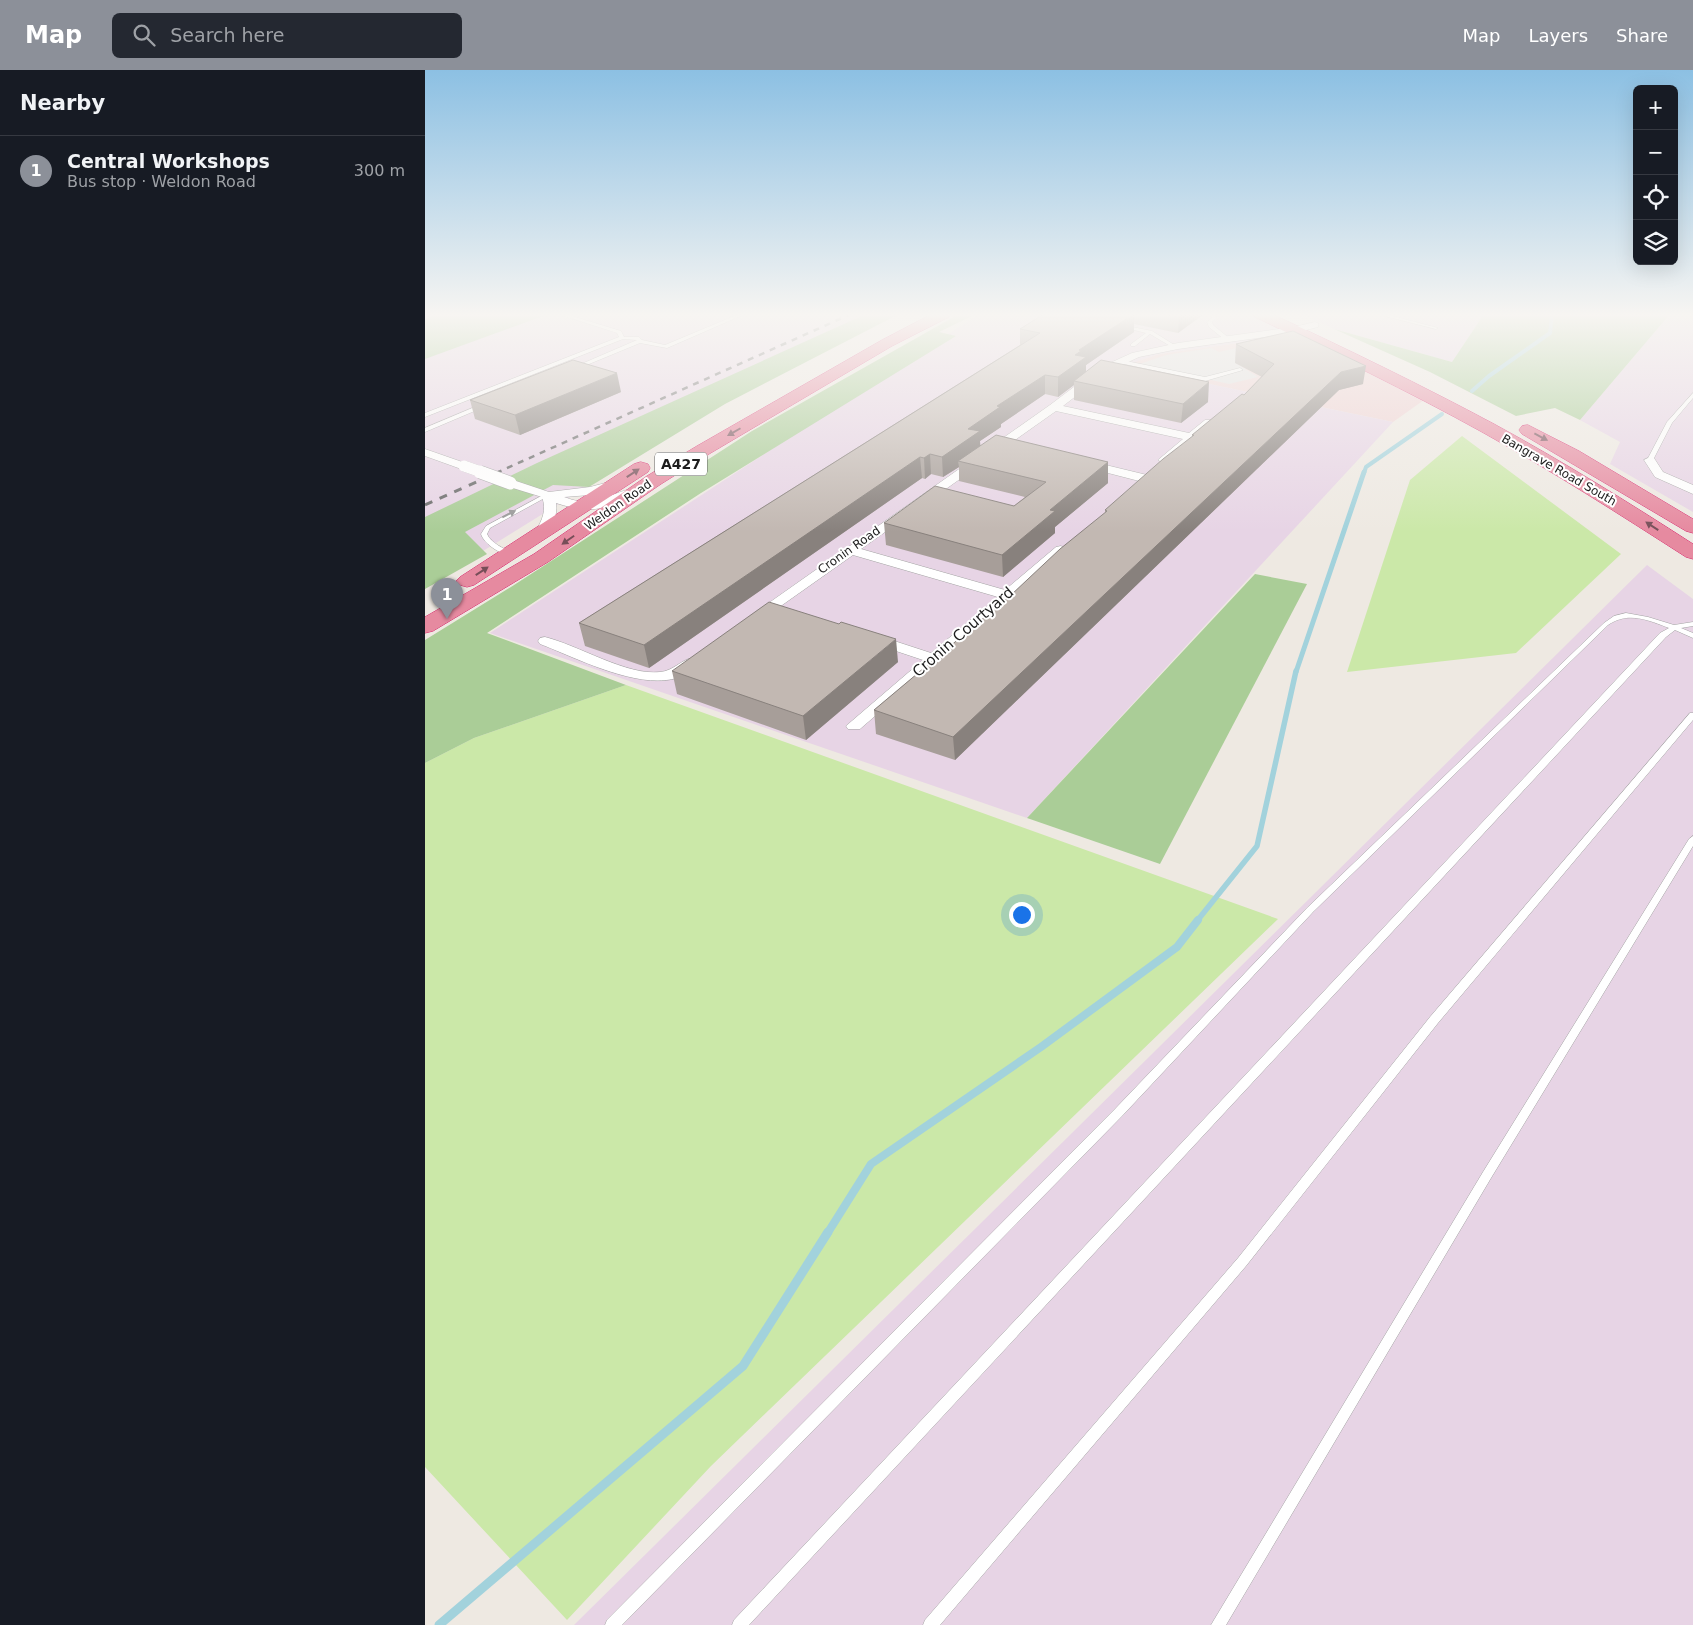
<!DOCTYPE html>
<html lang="en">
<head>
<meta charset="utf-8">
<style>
  :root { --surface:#171b24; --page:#242831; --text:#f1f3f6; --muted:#9ea1a6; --line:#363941; --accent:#8c9099 }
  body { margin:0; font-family:"DejaVu Sans",sans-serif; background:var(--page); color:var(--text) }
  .controls { position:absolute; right:15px; top:15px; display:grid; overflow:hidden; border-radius:8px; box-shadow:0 5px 20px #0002 }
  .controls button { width:45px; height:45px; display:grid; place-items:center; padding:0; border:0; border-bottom:1px solid var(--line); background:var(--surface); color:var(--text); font:25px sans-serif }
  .you { position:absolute; left:596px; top:844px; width:18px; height:18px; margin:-12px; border:4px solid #fff; border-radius:50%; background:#1a73e8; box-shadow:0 0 0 8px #1a73e833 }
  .badge { display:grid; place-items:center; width:32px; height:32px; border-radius:50%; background:var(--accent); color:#fff; font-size:16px; font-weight:700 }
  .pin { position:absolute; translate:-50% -41px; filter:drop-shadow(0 1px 2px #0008) }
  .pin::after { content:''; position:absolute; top:26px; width:18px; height:15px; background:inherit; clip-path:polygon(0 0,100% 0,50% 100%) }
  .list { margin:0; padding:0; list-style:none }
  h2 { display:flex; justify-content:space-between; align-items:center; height:65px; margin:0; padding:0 20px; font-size:21px }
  h2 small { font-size:16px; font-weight:400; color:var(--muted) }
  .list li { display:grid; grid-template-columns:32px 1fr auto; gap:15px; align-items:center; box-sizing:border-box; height:70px; padding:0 20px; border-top:1px solid var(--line) }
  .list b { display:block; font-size:19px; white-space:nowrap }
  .list p { margin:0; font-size:16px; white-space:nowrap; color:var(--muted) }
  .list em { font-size:16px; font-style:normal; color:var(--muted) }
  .icon { flex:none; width:28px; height:28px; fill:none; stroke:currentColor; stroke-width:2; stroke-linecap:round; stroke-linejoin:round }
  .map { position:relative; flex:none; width:1268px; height:1555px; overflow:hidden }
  header { display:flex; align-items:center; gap:30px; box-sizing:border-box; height:70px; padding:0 25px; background:var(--accent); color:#fff }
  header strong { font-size:24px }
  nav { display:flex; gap:28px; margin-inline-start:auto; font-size:18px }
  .search { width:350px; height:45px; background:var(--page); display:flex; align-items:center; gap:12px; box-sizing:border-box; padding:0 18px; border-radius:8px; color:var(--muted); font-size:19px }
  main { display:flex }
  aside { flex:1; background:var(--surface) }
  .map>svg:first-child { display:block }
</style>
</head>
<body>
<header>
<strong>Map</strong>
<div class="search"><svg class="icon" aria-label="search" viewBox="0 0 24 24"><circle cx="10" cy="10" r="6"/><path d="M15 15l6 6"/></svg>Search here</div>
<nav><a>Map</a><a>Layers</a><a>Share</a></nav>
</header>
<main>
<aside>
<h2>Nearby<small></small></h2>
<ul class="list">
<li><span class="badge">1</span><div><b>Central Workshops</b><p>Bus stop · Weldon Road</p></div><em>300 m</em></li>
</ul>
</aside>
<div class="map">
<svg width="1268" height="1555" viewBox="0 0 1268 1555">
  <rect width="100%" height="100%" fill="#eee9e2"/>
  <path fill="#efd1d2" d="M870,265L999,330L968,352L697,296L734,284Z"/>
  <g fill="#e7d4e5">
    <path d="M0,244H470L295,334L0,517Z"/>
    <path d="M554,244H823L870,265L734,284L698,296L968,352L602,748L65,563Z"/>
    <path d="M877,244H1059L1027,292L909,259Z"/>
    <path d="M1245,244H1268V442L1185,394L1195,372L1155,350Z"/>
    <path d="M1222,495L1268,529V1555H149Z"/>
  </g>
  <g fill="#cbe8a8">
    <path d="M1037,366L1196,484L1091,583L922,602L985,410Z"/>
    <path d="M201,615L853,849L286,1396L142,1550L0,1397V693L49,668Z"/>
  </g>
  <g fill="#aacd97">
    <path d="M15,244H118L121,245L0,289V249Z"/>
    <path d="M441,244H474L300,334L164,417L128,415L40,462L62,484L0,519V447L112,393Z"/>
    <path d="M534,244H551L514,262L531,266L276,423L62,563L201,615L49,668L0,693V570L86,517L327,361Z"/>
    <path d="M1059,244H1245L1155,350L1130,338L1091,346L1005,302L909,259L1027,292Z"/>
    <path d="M830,504L882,514L735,794L602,748Z"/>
  </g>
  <path fill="#e1e1e1" d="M820,276L811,293L833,307L804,314L715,294L741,285L786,278L794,282Z"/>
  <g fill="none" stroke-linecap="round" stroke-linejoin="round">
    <g stroke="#a2d2dc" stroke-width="4">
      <path d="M1047,321L1064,306L1125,263L1127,244"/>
      <path d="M939,403L941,397L1017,344"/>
    </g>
    <path stroke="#a2d2dc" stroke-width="5" d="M871,602L939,402"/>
    <path stroke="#a2d2dc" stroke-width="5.5" d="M772,851L832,776L871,601"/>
    <path stroke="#a2d2dc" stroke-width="8" d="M402,1164L446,1094L616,977L752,877L773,850"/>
    <path stroke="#a2d2dc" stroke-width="9" d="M14,1555L318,1296L403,1162"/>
    <g stroke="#a4a4a4" stroke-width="1">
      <g id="lane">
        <path d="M133,244H140L196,261L199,267H214L217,270L240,275L314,244H320L242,278L215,273L152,299L147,298L212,270L198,269L0,347V343L194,267L192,263Z"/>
        <path d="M787,244H791V248L787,252L788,255L804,268V270H800L784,257L782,252L787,248Z"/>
        <path d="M952,244H960L1013,258L1011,259Z"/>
        <path d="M697,255L727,261L751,276L747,277L725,264L710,276H706V274L721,263L697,257Z"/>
        <path d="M696,290L780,307L815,298L818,300L780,311L694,293V291Z"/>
        <path d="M1268,323V328L1247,353L1228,390L1223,391L1222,390L1242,352Z"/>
        <path d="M57,334L60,336L59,337L0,362V358Z"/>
        <path d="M120,424L125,425L65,458L62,464C66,473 78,478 87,483V485C77,486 59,474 56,464L61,456Z"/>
        <path d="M1201,543L1223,547L1249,555L1268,552V556L1256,558L1268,563V568L1250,560L1241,567L324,1555H307L309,1550L1235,563L1244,558C1223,550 1203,541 1183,555L888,842L698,1045L197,1555H180L182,1550L690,1039L882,838L1179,553L1189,546Z"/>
        <path d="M1265,643H1268V650L1013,953L821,1196L515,1555H498L500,1550L813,1188L1005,947Z"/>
        <path d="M1268,766V776L1066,1108L801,1555H786L1058,1102L1264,769Z"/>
      </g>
    </g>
    <g stroke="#a4a4a4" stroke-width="1">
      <g id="street">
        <path d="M890,252L893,253V257L869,263L753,279L714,287L682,302L638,336L764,363L780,350H788L790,352L788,354L743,392L739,393L733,390L758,369L631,341L436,479L580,520L631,477L636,476L642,480L435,659H423L421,656L498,590L444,572L442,569L444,566H454L506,583L573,527L428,485L336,550L331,551L324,547L625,335L674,298L707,283L753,273L869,257Z"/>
        <path d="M0,379L43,394L45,396L39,400L0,386Z"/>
        <path d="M1225,387L1229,388L1238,402L1268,415V424L1230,407L1219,390Z"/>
        <path d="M660,390L722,405L724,408L718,412L656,396L654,394Z"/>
        <path d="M85,409L124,422L165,417L188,411L194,415L192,418L165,425L139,427C172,439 173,428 202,420L208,424C204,429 197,431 191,434C169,442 152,440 131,433C133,444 128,454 121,464L117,465L111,461C117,450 122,440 117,427L81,416L79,413L81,410Z"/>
        <path d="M120,567C153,575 202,606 235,602C248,601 256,590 267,588L272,589L274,592C243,637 153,588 115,574L113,571L115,568Z"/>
      </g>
    </g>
    <g stroke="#d7256c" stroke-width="1">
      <g id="highway">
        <path d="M507,244H526L524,247L467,276L284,384L236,414L123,492L8,561L0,563V547L109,484L222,406L272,376L457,270Z"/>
        <path d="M828,244H847C922,279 996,315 1069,354C1137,391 1203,432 1268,474V489L1261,487C1194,444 1127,401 1057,362C983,321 906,284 830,247Z"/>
        <path d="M1103,355L1154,381L1268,449V463L1261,461L1097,364L1094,360L1097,356Z"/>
        <path d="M216,392L223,394L225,398L223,402L49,515L42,517L35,515L31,511L35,507L209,394Z"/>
      </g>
    </g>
    <use href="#lane" fill="#fff" fill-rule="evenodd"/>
    <use href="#street" fill="#fff" fill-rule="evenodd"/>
    <use href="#highway" fill="#e68aa0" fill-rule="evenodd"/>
    <path stroke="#6b6b6b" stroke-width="2.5" stroke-dasharray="6 6" stroke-linecap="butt" d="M71,403L426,244"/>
    <path stroke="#6b6b6b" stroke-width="3" stroke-dasharray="8 8" stroke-linecap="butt" d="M0,435L74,402"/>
    <g stroke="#a4a4a4" stroke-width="11" stroke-linecap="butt">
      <path id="street-bridge-far1" d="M39,396L59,403"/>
    </g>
    <g stroke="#a4a4a4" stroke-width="14" stroke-linecap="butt">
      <path id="street-bridge" d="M55,402L85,413"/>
    </g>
    <use href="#street-bridge-far1" stroke="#fff" stroke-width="11"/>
    <use href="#street-bridge" stroke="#fff" stroke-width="13"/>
  </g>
  <g fill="#a79e99">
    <path d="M619,244H779L753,263L709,254V262L661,295V302L783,332L756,353L649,330V315L633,327L620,324L576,354V357L555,371V375L683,392V413L630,457V463L578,507L461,475L459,453L589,436L600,427L534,411V397L518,407L506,404L500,409L497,408L224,598L160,576L154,553L595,275V259Z"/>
    <path d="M811,274L938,314L914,320L530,690L451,664L449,640L586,525L680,443V440L767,367V365L819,325L837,307L810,293Z"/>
    <path d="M196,322L95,365L50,349L45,330Z"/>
    <path d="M473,592L381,670L252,624L247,601Z"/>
  </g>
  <g fill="#88817d">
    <path d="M709,244V262L661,295V306L649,311V315L633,327V307L650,285L654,280Z"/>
    <path d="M758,244H779L753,263L754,247Z"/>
    <path d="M941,296L938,314L914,320L530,690L528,667L916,302Z"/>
    <path d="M192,303L196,322L95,365L90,345Z"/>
    <path d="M620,305V324L576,354V357L555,371L556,381L533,391L534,397L518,407L517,387L543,359L572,336Z"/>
    <path d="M784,312L783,332L756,353L758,334Z"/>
    <path d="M505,384L506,404L500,409L499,388Z"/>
    <path d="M495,387L497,408L224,598L219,575Z"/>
    <path d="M683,392V413L630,457V463L578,507L577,485L625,440Z"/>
    <path d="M471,569L473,592L381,670L378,646Z"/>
  </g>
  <g fill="#c2b8b2" stroke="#88817d">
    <path d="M619,244H709L654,280L656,281L650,285L661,287L633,307L620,305L572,336L575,337L543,359L555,361L517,387L505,384L499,388L495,387L219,575L154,553L615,263L595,259Z"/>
    <path d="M738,244H758L754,247Z"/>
    <path d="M868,261L941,296L916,302L528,667L449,640L586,525L635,479L682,441L680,440L738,389L769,365H767L817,324L819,325L849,294L811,274Z"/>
    <path d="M148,290L192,303L90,345L45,330Z"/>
    <path d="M676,290L784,312L758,334L649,311Z"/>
    <path d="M571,365L683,392L625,440L630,441L577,485L459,453L510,416L589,436L621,412L533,391Z"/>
    <path d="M344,532L414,554L416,552L471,569L378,646L247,601Z"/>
  </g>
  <defs><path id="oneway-solid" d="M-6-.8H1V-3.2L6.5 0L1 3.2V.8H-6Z" transform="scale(1.25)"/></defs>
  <g fill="#774e58">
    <use href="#oneway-solid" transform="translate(309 362) rotate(150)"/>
    <use href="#oneway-solid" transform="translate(1116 367) rotate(28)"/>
    <use href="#oneway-solid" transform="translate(208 403) rotate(-33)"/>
    <use href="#oneway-solid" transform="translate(1227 456) rotate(-147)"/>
    <use href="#oneway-solid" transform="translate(143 470) rotate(145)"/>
    <use href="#oneway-solid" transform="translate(57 501) rotate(-33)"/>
  </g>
  <use fill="#999" href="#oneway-solid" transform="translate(84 444) rotate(-27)"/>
  <linearGradient id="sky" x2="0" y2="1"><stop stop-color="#8cc0e3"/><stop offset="0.53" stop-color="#f7f5f2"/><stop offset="1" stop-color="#f7f5f2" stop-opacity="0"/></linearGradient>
  <rect width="1268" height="462" fill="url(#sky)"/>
  <g text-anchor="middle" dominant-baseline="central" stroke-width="4" stroke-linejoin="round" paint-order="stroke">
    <g font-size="12" fill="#1d1d1d" stroke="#fff">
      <text transform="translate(1134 400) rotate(30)">Bangrave Road South</text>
      <text transform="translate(193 435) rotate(-35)">Weldon Road</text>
      <text transform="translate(424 480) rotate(-35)">Cronin Road</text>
    </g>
    <rect fill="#fff" stroke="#616161" stroke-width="1" x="230" y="382.5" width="52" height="23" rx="4"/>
    <g font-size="14" font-weight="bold" fill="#1d1d1d">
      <text x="256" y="394">A427</text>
    </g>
    <g font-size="15" fill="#1d1d1d" stroke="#fff">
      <text transform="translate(538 562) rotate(-41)">Cronin Courtyard</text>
    </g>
  </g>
</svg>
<div class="controls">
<button>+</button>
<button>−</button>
<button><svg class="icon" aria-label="locate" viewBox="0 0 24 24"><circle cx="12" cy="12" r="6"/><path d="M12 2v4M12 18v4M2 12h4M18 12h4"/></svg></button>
<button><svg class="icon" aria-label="layers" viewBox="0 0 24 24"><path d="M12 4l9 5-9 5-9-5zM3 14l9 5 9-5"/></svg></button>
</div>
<div class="you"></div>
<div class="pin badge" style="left:22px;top:549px">1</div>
</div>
</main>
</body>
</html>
